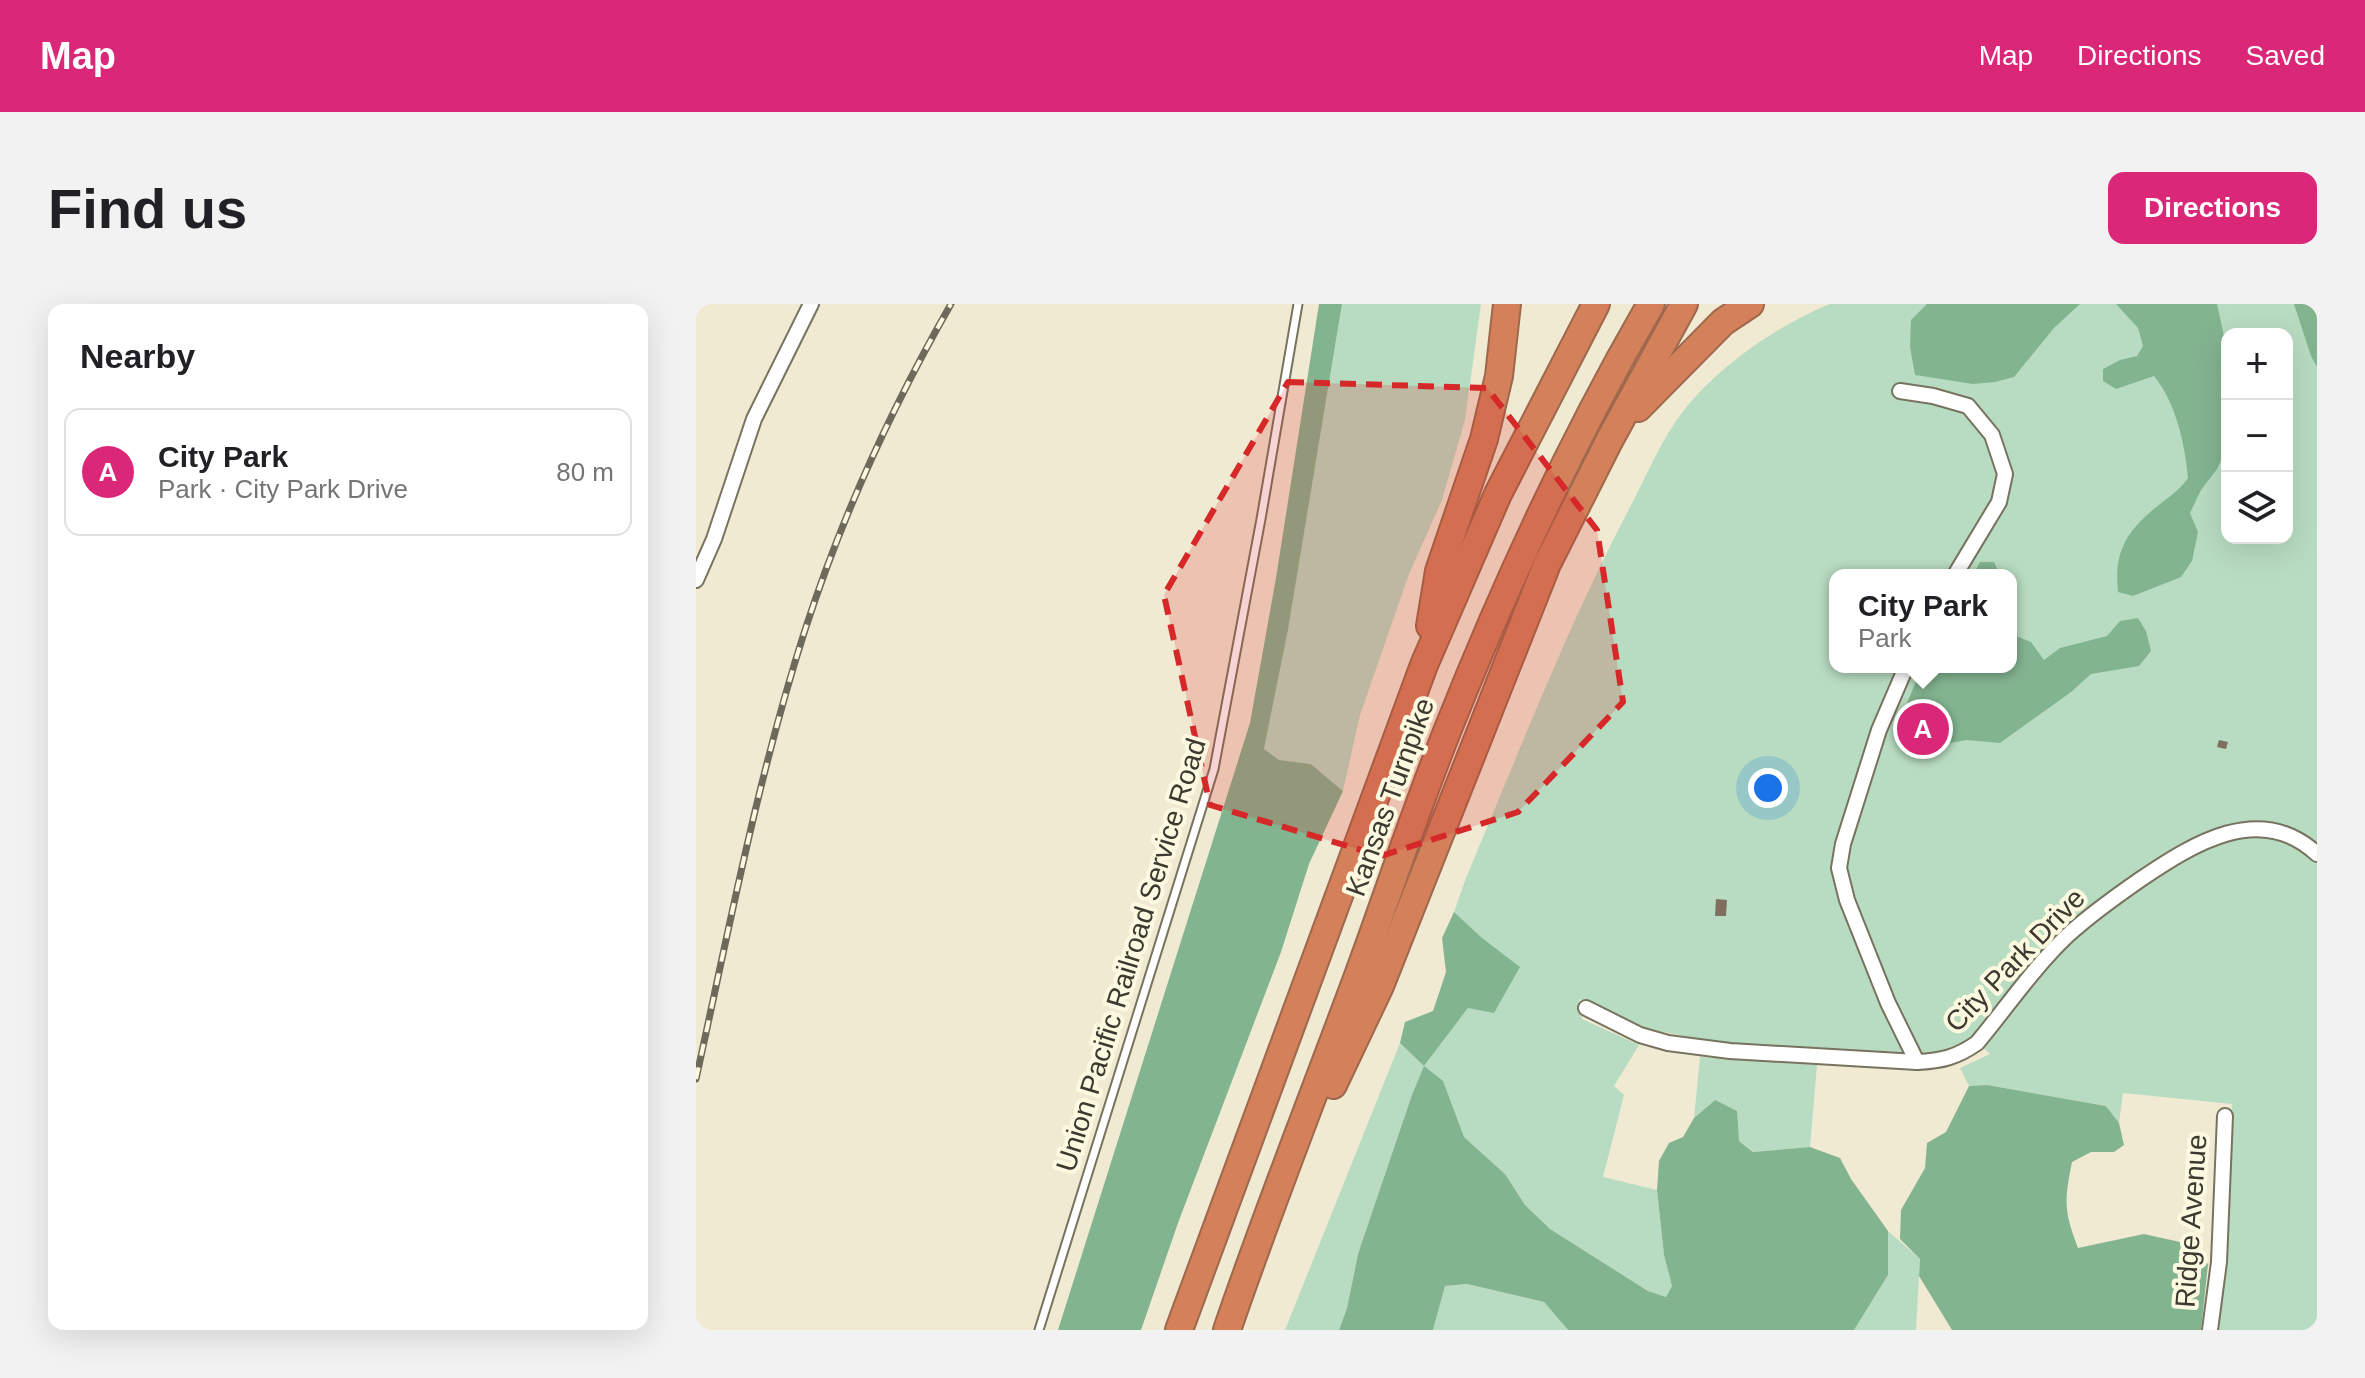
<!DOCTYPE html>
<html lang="en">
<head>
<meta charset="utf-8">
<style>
  :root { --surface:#fff; --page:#f2f2f2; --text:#202124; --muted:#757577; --line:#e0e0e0; --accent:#db2777 }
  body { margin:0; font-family:Helvetica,sans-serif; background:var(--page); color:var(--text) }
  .controls { position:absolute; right:24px; top:24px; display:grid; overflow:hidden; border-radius:16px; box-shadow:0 8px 32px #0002 }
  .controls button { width:72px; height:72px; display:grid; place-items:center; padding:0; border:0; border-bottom:2px solid var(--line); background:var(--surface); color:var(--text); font:40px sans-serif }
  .you { position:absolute; left:1072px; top:484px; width:28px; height:28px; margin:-20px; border:6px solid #fff; border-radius:50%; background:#1a73e8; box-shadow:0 0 0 12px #1a73e833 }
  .badge { display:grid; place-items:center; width:52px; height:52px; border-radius:50%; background:var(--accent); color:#fff; font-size:26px; font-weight:700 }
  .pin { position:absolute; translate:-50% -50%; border:4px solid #fff; box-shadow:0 2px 8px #0006 }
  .popup { position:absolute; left:1133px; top:265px; width:188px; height:104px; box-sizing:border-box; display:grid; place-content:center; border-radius:16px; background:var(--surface); filter:drop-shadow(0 2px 6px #0005); font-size:26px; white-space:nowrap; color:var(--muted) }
  .popup b { font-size:30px; color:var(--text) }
  .popup::after { content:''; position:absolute; left:50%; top:100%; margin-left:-16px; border:16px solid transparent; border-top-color:var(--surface) }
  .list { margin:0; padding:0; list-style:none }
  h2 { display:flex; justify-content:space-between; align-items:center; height:104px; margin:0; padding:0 32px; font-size:34px }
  h2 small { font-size:26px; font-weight:400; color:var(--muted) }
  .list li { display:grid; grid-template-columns:52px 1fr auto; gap:24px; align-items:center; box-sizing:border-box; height:128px; margin:0 16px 16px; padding:0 16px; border:2px solid var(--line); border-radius:16px }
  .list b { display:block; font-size:30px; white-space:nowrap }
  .list p { margin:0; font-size:26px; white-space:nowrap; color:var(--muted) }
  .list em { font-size:26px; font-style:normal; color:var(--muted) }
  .icon { flex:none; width:44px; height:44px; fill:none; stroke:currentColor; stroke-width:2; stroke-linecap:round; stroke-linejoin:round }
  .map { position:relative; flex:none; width:1621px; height:1026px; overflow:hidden; border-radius:16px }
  header { display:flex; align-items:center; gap:48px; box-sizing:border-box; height:112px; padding:0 40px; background:var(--accent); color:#fff }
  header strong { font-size:38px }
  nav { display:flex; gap:44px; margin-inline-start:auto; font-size:28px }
  .intro { display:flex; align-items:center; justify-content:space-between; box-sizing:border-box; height:192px; padding:0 48px }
  h1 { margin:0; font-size:56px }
  .button { padding:20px 36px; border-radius:16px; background:var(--accent); color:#fff; font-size:28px; font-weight:700 }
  main { display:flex; gap:48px; padding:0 48px }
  aside { flex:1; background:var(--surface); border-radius:16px; box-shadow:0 8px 32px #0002 }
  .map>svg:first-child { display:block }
</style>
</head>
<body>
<header>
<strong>Map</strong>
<nav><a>Map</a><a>Directions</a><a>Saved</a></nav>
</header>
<div class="intro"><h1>Find us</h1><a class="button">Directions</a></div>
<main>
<aside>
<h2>Nearby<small></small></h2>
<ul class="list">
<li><span class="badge">A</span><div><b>City Park</b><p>Park · City Park Drive</p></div><em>80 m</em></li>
</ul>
</aside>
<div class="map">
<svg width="1621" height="1026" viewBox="0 0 1621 1026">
  <rect width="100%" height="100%" fill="#f0ead3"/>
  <g fill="#b8dcc1" fill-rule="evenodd">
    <path d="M646,0H785L769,116L746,196L713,270L664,411L647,487L615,460L583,456L568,445L592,326Z"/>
    <path d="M1134,0H1621V1026H1523L1536,800L1427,789L1423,819L1410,802L1291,781L1273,782L1264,764L1294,750L1276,733L1253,749L1231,751L1021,739L935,721L883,695L886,715L943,741L918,782L928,791L907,873L961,886L968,951L976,982L970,993L952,987L854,925L829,901L809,870L768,833L697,850L662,950L651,1004L643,1026H589L704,739L728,762L772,704L787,636L758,608L770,574C822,451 870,325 932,207C950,174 965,135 988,106C1024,61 1082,21 1134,0ZM1531,30H1591V234H1531ZM1139,271H1315V363H1139Z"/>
    <path d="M1004,753L1121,761L1114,843L1058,848L1043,837L1019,796L998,814Z"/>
    <path d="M1192,927L1224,955L1220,1026H1158L1192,971Z"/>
    <path d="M771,980L848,998L872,1026H737L749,982Z"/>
  </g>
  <g fill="#83b490">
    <path d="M623,0H646L592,326L568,445L583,456L615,460L647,487L613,560L585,648L482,919L445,1026H362L554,419L580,274Z"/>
    <path d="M1231,0H1384L1358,24L1318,73L1299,78L1277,80L1219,71L1214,43L1215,16Z"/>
    <path d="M1420,0H1521L1531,46V145L1521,165L1505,186L1494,209L1502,228L1496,257L1485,273L1437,292L1422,288C1418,249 1429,229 1459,204C1471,194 1482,188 1492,174C1489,140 1480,99 1458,72L1420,85L1407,77V65L1424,56L1441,52L1447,42L1442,24Z"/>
    <path d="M1598,0H1621V63L1615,52Z"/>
    <path d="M1284,258H1298L1304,271H1277Z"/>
    <path d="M1442,314L1450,327L1455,347L1443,362L1395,370L1375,388L1304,439L1271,436L1219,445L1202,441L1199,428L1226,363H1315V330L1335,338L1348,356L1364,344L1411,332L1424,317Z"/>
    <path d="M758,608L786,634L824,663L798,709L772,704L728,762L747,777L768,833L809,870L829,901L854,925L952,987L970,993L976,982L968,951L961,886L963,857L973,839L987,833L998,814L1019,796L1041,807L1043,837L1057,848L1114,843L1144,854L1155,875L1192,927V971L1158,1026H872L848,998L771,980L749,982L737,1026H643L651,1004L662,950L716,791L728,762L704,739L709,718L737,707L750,668L746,634Z"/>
    <path d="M1291,781L1410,802L1423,819L1428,841L1418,848H1395L1376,858C1368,898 1368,907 1382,944L1448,930L1493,940L1512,960L1505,1026H1256L1223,972L1224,955L1204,935L1205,906L1229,864L1231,839L1250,828L1273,782Z"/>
  </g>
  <g fill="#7f6f5f">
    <path d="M1523,436L1532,438L1530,445L1521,443Z"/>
    <path d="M1020,595L1031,596L1030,612H1019Z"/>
  </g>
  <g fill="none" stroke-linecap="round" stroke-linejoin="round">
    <g stroke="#78735e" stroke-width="11">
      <path id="service" d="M343,1026L518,465L565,215L602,0"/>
    </g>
    <g stroke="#78735e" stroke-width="18">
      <g id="minor">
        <path d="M1204,87L1237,92L1272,102L1296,131L1309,170L1303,198L1259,271"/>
        <path d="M0,276L18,235L58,115L115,0"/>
        <path d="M1210,363L1183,426L1147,540L1143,564L1151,596L1192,699L1221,758"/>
        <path d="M890,704L944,731L972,739L1034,747L1221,758C1246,757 1261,753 1281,739C1311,703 1338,663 1372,631C1395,610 1419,593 1445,575C1497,540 1564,497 1621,550"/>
        <path d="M1514,1026L1523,958L1529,812"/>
      </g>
    </g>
    <g stroke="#9e684c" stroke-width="30">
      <g id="motorway">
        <path d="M942,104L1027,18L1054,0"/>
        <path d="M734,322L743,267L788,135L803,72L811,0"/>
        <path d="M637,781L684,682L851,260L913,137L988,0"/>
        <path d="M483,1026L728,361L802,190L900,0"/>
        <path d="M531,1026C572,906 619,788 663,669C693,587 720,505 752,425C810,279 876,136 955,0"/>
      </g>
    </g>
    <use href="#service" stroke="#fff" stroke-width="7"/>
    <use href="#minor" stroke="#fff" stroke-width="14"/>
    <use href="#motorway" stroke="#d3805b" stroke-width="26"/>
    <g stroke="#6d6a5c" stroke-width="7">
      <path id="rail" d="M0,775C33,625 62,472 109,326C146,212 196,103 255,0"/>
    </g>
    <use href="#rail" stroke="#fdf8e0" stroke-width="4" stroke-dasharray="12" stroke-linecap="butt"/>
  </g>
  <path fill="#d62828" fill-opacity="0.2" stroke="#d62828" stroke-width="6" stroke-dasharray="16 10" stroke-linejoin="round" d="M592,78L791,84L901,226L927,398L822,508L685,552L514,501L468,291Z"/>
  <g text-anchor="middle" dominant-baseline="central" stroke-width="8" stroke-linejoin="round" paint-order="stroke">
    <g font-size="28" fill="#3c3a30" stroke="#fdf8e0">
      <text transform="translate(694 493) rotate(-70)">Kansas Turnpike</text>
      <text transform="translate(435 651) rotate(-73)">Union Pacific Railroad Service Road</text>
      <text transform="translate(1319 656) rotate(-46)">City Park Drive</text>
      <text transform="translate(1495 917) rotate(-86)">Ridge Avenue</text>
    </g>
  </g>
</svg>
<div class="controls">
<button>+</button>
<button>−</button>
<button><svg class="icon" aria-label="layers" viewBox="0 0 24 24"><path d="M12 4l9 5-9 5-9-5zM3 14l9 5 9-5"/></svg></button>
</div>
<div class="you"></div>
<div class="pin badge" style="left:1227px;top:425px">A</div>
<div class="popup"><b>City Park</b>Park</div>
</div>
</main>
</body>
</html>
